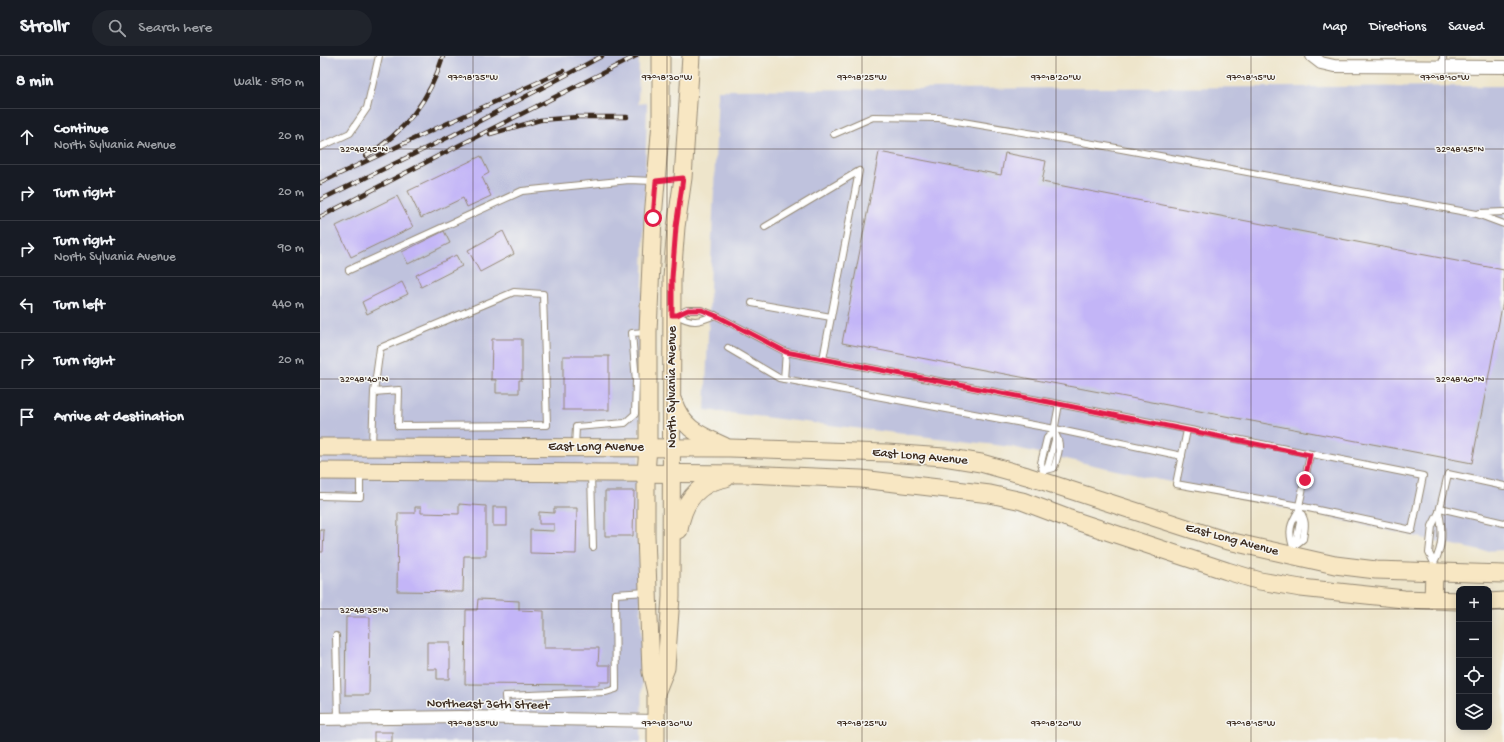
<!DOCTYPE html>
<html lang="en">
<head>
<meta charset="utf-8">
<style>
  :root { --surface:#171b24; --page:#20242c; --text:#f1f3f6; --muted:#9ea1a6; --line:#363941 }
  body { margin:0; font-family:"Gochi Hand",sans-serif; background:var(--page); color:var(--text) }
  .controls { position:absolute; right:12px; bottom:12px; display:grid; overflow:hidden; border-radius:8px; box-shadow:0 2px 10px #0003 }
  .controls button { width:36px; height:36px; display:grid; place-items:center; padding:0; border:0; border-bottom:1px solid var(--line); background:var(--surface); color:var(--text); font:20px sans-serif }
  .stop { position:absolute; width:12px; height:12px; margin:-9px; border:3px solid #e11d48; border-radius:50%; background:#fff }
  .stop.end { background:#e11d48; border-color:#fff; box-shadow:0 1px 4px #0008 }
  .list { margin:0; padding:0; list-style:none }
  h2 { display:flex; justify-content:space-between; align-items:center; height:52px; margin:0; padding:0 16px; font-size:17px }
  h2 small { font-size:13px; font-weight:400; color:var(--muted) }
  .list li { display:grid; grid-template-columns:26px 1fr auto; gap:12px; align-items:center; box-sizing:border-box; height:56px; padding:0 16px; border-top:1px solid var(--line) }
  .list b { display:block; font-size:15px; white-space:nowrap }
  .list p { margin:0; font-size:13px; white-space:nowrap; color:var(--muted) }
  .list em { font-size:13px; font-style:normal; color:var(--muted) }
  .icon { flex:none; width:22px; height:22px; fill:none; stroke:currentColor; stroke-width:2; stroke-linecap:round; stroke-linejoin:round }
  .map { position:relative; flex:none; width:1184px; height:686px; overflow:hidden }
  header { display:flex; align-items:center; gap:24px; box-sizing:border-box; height:56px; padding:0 20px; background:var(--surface); border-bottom:1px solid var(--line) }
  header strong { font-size:19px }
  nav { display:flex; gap:22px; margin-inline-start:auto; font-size:14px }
  .search { width:280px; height:36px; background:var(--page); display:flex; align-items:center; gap:10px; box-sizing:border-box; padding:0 14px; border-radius:22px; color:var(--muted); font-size:15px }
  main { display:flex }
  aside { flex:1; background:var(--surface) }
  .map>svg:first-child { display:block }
</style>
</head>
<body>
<header>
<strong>Strollr</strong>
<div class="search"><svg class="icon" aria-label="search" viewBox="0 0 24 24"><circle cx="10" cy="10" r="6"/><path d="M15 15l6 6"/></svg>Search here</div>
<nav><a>Map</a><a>Directions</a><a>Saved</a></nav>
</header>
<main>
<aside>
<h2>8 min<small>Walk · 590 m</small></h2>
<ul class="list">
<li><svg class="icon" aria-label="ahead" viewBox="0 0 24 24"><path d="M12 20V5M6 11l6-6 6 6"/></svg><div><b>Continue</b><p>North Sylvania Avenue</p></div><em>20 m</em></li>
<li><svg class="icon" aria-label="right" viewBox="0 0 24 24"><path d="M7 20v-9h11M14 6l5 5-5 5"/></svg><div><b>Turn right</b></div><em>20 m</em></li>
<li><svg class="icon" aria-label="right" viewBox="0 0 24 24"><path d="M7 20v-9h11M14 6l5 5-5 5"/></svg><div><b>Turn right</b><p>North Sylvania Avenue</p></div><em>90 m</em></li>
<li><svg class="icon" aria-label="left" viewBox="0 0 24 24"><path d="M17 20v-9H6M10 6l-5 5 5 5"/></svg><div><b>Turn left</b></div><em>440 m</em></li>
<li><svg class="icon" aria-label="right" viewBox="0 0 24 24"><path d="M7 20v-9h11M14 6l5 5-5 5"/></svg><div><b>Turn right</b></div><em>20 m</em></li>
<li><svg class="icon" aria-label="arrive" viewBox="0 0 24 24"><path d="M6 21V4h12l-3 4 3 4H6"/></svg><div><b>Arrive at destination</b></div></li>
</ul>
</aside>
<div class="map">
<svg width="1184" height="686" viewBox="0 0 1184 686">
  <rect width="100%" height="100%" fill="#f6f6f2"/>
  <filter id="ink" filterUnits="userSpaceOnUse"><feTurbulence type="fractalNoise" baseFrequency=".025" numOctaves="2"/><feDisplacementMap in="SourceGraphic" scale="8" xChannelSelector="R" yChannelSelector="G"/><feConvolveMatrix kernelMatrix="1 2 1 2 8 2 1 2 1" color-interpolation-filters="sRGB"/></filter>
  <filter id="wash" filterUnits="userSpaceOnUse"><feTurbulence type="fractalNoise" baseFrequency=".012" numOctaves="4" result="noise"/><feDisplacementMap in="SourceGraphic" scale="16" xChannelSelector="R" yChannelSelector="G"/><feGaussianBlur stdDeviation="0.9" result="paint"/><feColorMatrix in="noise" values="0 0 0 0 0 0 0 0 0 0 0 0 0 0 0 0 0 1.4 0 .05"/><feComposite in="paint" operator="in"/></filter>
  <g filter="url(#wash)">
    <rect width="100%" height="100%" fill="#eee5cb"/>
    <g fill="#bfc2dd">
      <path d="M0,0H319L318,48L327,47L318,437L322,602L321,686H0Z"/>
      <path d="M1184,30V494L1161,495L692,391L385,354L398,34Z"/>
    </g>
    <g id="blocks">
      <g fill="#c3b5f7">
        <path d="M559,96L681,119L685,97L726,105L722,126L1184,214V240L1152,407L522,287Z"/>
        <path d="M161,100L169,117L162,121L171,140L147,151L143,142L101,162L88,135Z"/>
        <path d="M77,140L93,171L31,201L16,170Z"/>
        <path d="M124,175L130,187L88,208L82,196Z"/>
        <path d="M183,175L194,198L160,216L148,194Z"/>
        <path d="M136,199L142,210L101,231L96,219Z"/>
        <path d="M82,226L88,238L47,258L42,246Z"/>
        <path d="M172,283H202V324H199V337H176V324H171Z"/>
        <rect x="243" y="300" width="46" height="54"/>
        <path d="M285,435H314L313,480H285Z"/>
        <path d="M139,448L166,450V500H144L143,536L77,535L78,457H95V451H101V457L139,458Z"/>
        <rect x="173" y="451" width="14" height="19"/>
        <path d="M234,452H257L256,498L210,497V474L234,475V468H219V456L234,457Z"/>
        <path d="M0,474H4L3,496H0Z"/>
        <path d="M158,543L199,545V554L224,555V592H279L278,609H290V626H279V629L145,628L146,554H157Z"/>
        <path d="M26,561H50L49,639H25Z"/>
        <path d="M107,586H130V613H129V623H117V613H107Z"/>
        <rect x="54" y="676" width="18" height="10"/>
      </g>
    </g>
  </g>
  <g filter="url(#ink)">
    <use href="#blocks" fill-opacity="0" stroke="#948874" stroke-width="1"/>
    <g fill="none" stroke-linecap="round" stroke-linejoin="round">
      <g stroke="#948874" stroke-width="8">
        <g id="service">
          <path d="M1123,0V11"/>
          <path d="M514,78L553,61L619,62L785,90L1157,158L1184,168"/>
          <path d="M0,91L30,77L47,52L59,0"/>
          <path d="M1160,157L1184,156"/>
          <path d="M445,171L539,115L503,303"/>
          <path d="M29,214L202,135L309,124L334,125"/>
          <path d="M432,247L511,261"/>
          <path d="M353,259H357L367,254H381L399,261L466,296L739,348"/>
          <path d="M357,259C372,268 379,266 395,259"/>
          <path d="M408,292L459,322L735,373L862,400"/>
          <path d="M464,323L466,296"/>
          <path d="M52,389L54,336L79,334L78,370L227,369L223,238L194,236L60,292L54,336"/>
          <path d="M255,391L256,371L305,367L315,358L316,325L312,277L326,276"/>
          <path d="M723,415L734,412C738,398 743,389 734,376"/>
          <path d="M723,415L721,407L727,382L734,375"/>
          <path d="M271,418L273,491"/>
          <path d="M720,422L723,415L728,410L735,384L734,375L739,348L1103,420L1092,474L979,450L856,428L867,374"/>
          <path d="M0,440L40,441V416"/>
          <path d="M1120,452L1184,467"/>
          <path d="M974,490L983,483C985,470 987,467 980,455"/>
          <path d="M973,491C968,475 970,468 979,454"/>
          <path d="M971,498L977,481L980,466L979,450L990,399"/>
          <path d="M1114,507C1123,491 1123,475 1119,456"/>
          <path d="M1114,514V507L1109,497L1112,470L1119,456L1128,418L1184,430"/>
          <path d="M16,580L18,663"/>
          <path d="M187,662L185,640L286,636L296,633L295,538L327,536"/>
        </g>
      </g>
      <g stroke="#948874" stroke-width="14">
        <g id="minor">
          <path d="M992,0L1001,7L1014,10L1184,11"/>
          <path d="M0,663L140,661L336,665"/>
        </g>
      </g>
      <g stroke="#948874" stroke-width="19">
        <g id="secondary">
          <path d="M353,345C363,373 378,378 404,390"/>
          <path d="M0,391L410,392L567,397L624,401L661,407L707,420L904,484L1015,509L1056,514L1184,518"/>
          <path d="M0,415L428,418L541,423L670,438L702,445L747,462L907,515L940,525L981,532L1084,543L1139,545"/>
          <path d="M359,474C363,446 377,427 406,422"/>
          <path d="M1113,544L1114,516"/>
          <path d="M1169,546L1184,545"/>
          <path d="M336,637L346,612L351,541L352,222L356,171L363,122L371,0"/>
          <path d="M336,686V637L331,616L326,479V417L328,391V276L333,162L341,66V0"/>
        </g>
      </g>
      <use href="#service" stroke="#fff" stroke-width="6"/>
      <use href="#minor" stroke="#fff" stroke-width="12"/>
      <use href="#secondary" stroke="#f8e7c3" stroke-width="17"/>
      <g stroke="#3b2a1e" stroke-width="4.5">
        <g id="rail">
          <path d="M170,78L220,64L258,61H307"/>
          <path d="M46,100C85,76 110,44 123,0"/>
          <path d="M0,127L106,77L243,15"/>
          <path d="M0,144L133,79L282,0"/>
          <path d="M0,161L126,96L316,0"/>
        </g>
      </g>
      <use href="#rail" stroke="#f6f6f2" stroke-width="3" stroke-dasharray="9" stroke-linecap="butt"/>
    </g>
  </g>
  <g fill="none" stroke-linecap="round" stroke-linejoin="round" filter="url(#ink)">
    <path stroke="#e11d48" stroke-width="5" d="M333,162L336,125L363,122L356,171L352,222V259H357L368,254H382L399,261L466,296L739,348L990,399L985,424"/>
  </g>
  <path fill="none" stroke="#3b2a1e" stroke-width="1" stroke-opacity="0.45" d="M153,0V686M347,0V686M542,0V686M736,0V686M931,0V686M1125,0V686M0,93H1184M0,323H1184M0,553H1139M1169,553H1184"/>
  <g text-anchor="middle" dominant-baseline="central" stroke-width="3" stroke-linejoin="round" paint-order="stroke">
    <g font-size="13" fill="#3b2a1e" stroke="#f6f6f2">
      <text transform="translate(352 331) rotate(-90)">North Sylvania Avenue</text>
      <text x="276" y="391">East Long Avenue</text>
      <text transform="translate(600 401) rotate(5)">East Long Avenue</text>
      <text transform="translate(912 484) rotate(15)">East Long Avenue</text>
      <text transform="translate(168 649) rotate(1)">Northeast 36th Street</text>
    </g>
  </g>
  <g font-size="10" text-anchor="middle" fill="#3b2a1e" stroke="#f6f6f2" stroke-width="3" stroke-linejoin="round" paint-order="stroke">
    <text x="153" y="24">97°18'35"W</text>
    <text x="347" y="24">97°18'30"W</text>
    <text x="542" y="24">97°18'25"W</text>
    <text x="736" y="24">97°18'20"W</text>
    <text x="931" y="24">97°18'15"W</text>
    <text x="1125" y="24">97°18'10"W</text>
    <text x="44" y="96">32°48'45"N</text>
    <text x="1140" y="96">32°48'45"N</text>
    <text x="44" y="326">32°48'40"N</text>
    <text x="1140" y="326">32°48'40"N</text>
    <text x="44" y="557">32°48'35"N</text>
    <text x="153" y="670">97°18'35"W</text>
    <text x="347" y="670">97°18'30"W</text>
    <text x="542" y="670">97°18'25"W</text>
    <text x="736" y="670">97°18'20"W</text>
    <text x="931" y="670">97°18'15"W</text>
  </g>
</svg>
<div class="controls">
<button>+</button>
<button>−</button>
<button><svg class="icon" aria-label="locate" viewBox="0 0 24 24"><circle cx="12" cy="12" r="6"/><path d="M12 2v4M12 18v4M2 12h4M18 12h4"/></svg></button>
<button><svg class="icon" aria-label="layers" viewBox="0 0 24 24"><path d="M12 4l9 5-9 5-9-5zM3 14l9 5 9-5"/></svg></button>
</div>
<div class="stop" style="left:333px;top:162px"></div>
<div class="stop end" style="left:985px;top:424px"></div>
</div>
</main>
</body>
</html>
